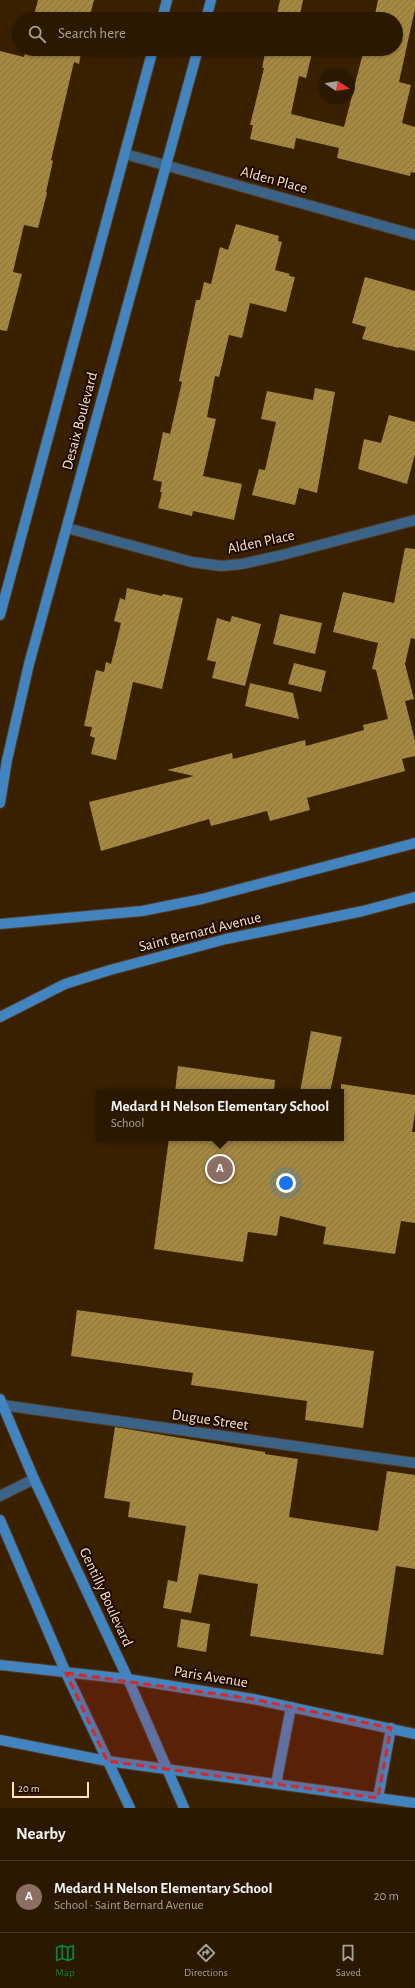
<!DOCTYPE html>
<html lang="en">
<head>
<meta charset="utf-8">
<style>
  :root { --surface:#2b1801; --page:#33210b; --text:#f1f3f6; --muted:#a6a099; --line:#473723; --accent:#0b8043 }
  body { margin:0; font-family:"Alegreya Sans",sans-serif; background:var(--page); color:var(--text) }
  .compass { position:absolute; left:319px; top:68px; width:36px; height:36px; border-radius:50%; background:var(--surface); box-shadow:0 1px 3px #0004; rotate:102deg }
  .scale { position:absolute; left:12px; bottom:10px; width:77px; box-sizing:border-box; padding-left:4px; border:2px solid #fce1c4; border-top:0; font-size:11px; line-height:14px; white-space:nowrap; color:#fce1c4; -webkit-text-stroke:3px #1d0a00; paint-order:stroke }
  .you { position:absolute; left:286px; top:1183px; width:14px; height:14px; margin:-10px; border:3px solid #fff; border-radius:50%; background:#1a73e8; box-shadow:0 0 0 6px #1a73e833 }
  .badge { display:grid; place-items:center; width:26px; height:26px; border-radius:50%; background:var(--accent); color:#fff; font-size:13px; font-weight:700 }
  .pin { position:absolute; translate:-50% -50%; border:2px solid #fff; box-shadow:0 1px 4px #0006 }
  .popup { position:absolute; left:96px; top:1089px; width:248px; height:52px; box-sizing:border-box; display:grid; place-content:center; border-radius:0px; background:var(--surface); filter:drop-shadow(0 1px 3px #0005); font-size:13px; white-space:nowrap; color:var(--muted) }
  .popup b { font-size:15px; color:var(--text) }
  .popup::after { content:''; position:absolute; left:50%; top:100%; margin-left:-8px; border:8px solid transparent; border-top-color:var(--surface) }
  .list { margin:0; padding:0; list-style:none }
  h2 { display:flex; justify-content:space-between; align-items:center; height:52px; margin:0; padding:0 16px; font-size:17px }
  h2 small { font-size:13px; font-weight:400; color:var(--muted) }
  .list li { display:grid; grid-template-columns:26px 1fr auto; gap:12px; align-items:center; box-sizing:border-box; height:72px; padding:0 16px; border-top:1px solid var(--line) }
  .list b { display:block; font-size:15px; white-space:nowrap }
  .list p { margin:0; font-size:13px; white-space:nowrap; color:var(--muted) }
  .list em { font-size:13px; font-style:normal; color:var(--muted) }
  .icon { flex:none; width:22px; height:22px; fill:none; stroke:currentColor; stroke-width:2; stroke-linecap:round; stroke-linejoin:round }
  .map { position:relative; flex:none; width:415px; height:1808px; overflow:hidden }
  .search { position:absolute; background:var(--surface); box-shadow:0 1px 3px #0004; left:12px; right:12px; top:12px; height:44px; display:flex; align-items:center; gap:10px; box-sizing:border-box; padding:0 14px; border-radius:22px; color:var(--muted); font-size:15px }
  .sheet { height:124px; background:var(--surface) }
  nav { display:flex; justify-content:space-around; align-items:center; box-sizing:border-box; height:56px; border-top:1px solid var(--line); background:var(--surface); font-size:11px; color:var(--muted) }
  nav a { display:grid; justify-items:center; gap:2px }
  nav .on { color:var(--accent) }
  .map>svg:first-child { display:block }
</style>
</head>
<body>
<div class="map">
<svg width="415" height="1808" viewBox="0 0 415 1808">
  <defs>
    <pattern id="building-hatch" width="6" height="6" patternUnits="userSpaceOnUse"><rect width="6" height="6" fill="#a58941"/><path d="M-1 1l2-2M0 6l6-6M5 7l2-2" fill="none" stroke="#86713f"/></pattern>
  </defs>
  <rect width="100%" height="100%" fill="#392001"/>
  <g fill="url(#building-hatch)">
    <path d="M38,0H94L89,19H33Z"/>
    <path d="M280,0H303L299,19H276Z"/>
    <path d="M378,0H415V9L399,82L411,85L402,123L415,127V173L411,172L410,176L337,158L339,148L296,138L294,149L250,139L253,125H250L264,68H262L266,49H313L306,78L299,76L291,114L344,127L364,49H396V19H374Z"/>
    <path d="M26,49H82L79,64L74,62L51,160L53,161L46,192L47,193L38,228L24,225L13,272L22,274L7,331L0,330V51L24,57Z"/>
    <path d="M236,224L279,236L278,241L282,242L275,270L290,274L289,276L295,277L286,312L250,303L242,338L229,335L219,377L215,376L207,417L216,419L203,476L242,484L234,520L193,511L192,516L158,508L162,492H160L162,482L153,480L163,432L170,434L182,382L179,381L196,300H200L204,282L211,284L220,247L228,250Z"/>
    <path d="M365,277L415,291V351L399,347V348L362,339L366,327L352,323Z"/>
    <path d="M315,388L335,392L317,493L299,488L295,505L252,495L259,469L265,470L276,422L261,419L267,391L313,400Z"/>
    <path d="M389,415L415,422V454L407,484L358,469L364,439L381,443Z"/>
    <path d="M405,548L415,549V639L411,638L405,664L414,699L405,701L415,741V756L402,759L405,771L307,798L310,810L270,821L267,811L211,826L209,819L101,851L89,802L194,776L167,770L232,753L233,759L305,740L306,746L364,730L363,725L388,719L376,670L372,669L378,643L333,632L343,592L394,603Z"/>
    <path d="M127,588L162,596L163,594L183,598L162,689L133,682L116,760L91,754L95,738L90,736L92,727L84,726L96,670L104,672L106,662L111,664L121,623L114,621L120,598L125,600Z"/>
    <path d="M280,614L322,623L315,654L273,644Z"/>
    <path d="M232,616L261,624L245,686L212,678L216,662L207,660L217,618L230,622Z"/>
    <path d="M294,663L326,671L321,692L288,684Z"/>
    <path d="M250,683L293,693L299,719L245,706Z"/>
    <path d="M311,1031L342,1037L330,1092H300Z"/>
    <path d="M178,1066L275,1080L274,1092H175Z"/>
    <path d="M341,1084L415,1095V1113L412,1132H415V1223L401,1221L395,1254L323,1244L326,1227L280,1216L277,1236L248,1232L243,1262L154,1249L169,1138H341Z"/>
    <path d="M77,1310L374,1351L363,1428L305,1420L307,1401L191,1385L193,1373L71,1356Z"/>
    <path d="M115,1427L265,1452V1454L298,1459L289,1517L378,1531L387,1471L415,1475V1569L396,1566L383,1655L250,1636L258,1584L199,1574L191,1613L163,1608L168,1580L177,1582L186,1526L128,1517L130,1502L104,1498Z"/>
    <path d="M181,1619L210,1624L206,1652L177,1647Z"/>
  </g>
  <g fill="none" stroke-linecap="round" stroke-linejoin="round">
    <g stroke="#543b1c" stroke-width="12">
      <g id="street">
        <path d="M125,154L415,235"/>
        <path d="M67,528L192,562L221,566L242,564L282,555L415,520"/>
        <path d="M2,1405L415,1463"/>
        <path d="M0,1496L34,1479"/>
      </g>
    </g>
    <g stroke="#543b1c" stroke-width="12">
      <g id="secondary">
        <path d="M162,19L167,0"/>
        <path d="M206,19L211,0"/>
        <path d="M0,615L153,49"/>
        <path d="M0,803L7,760L29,664L198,49"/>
        <path d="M0,924L142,911L202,899L415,843"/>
        <path d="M0,1017L65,984L110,970L226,939L363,911L415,897"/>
        <path d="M0,1399L34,1479L128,1679L184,1808"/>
        <path d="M0,1520L66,1673L130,1808"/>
        <path d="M0,1665L128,1679L253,1699L415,1734"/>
        <path d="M0,1740L107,1761L415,1803"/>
        <path d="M276,1784L291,1707"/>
        <path d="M378,1798L391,1728"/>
      </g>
    </g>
    <use href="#street" stroke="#3b6388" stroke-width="10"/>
    <use href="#secondary" stroke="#4184bf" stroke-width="10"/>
  </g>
  <path fill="#d62828" fill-opacity="0.2" stroke="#d62828" stroke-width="3" stroke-dasharray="8 5" stroke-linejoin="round" d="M66,1673L253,1699L391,1728L378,1798L107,1761Z"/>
  <g text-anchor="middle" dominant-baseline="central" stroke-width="4" stroke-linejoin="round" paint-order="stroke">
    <g font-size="15" fill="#fce1c4" stroke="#1d0a00">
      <text transform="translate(274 180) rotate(15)">Alden Place</text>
      <text transform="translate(80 421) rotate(-75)">Desaix Boulevard</text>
      <text transform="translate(261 542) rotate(-12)">Alden Place</text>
      <text transform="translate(200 932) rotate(-14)">Saint Bernard Avenue</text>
      <text transform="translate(210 1420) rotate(8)">Dugue Street</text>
      <text transform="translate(106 1597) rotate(65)">Gentilly Boulevard</text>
      <text transform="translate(211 1677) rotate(9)">Paris Avenue</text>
    </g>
  </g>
</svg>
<svg class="compass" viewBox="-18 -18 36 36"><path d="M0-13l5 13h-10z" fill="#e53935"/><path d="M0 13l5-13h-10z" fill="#a6a099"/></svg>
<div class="scale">20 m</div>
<div class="you"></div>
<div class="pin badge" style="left:220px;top:1169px;background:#8d6e63">A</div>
<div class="popup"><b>Medard H Nelson Elementary School</b>School</div>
<div class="search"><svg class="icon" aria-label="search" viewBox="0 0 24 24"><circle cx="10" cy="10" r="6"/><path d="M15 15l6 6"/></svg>Search here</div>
</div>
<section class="sheet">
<h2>Nearby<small></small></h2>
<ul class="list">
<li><span class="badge" style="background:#8d6e63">A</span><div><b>Medard H Nelson Elementary School</b><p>School · Saint Bernard Avenue</p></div><em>20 m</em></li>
</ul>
</section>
<nav>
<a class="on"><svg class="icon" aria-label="map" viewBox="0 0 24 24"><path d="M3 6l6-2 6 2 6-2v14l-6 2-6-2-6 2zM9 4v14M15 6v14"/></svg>Map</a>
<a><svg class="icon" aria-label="directions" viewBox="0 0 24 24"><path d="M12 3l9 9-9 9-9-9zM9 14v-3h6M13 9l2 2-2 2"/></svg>Directions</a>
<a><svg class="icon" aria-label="saved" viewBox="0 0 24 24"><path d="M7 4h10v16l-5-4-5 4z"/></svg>Saved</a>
</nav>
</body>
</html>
